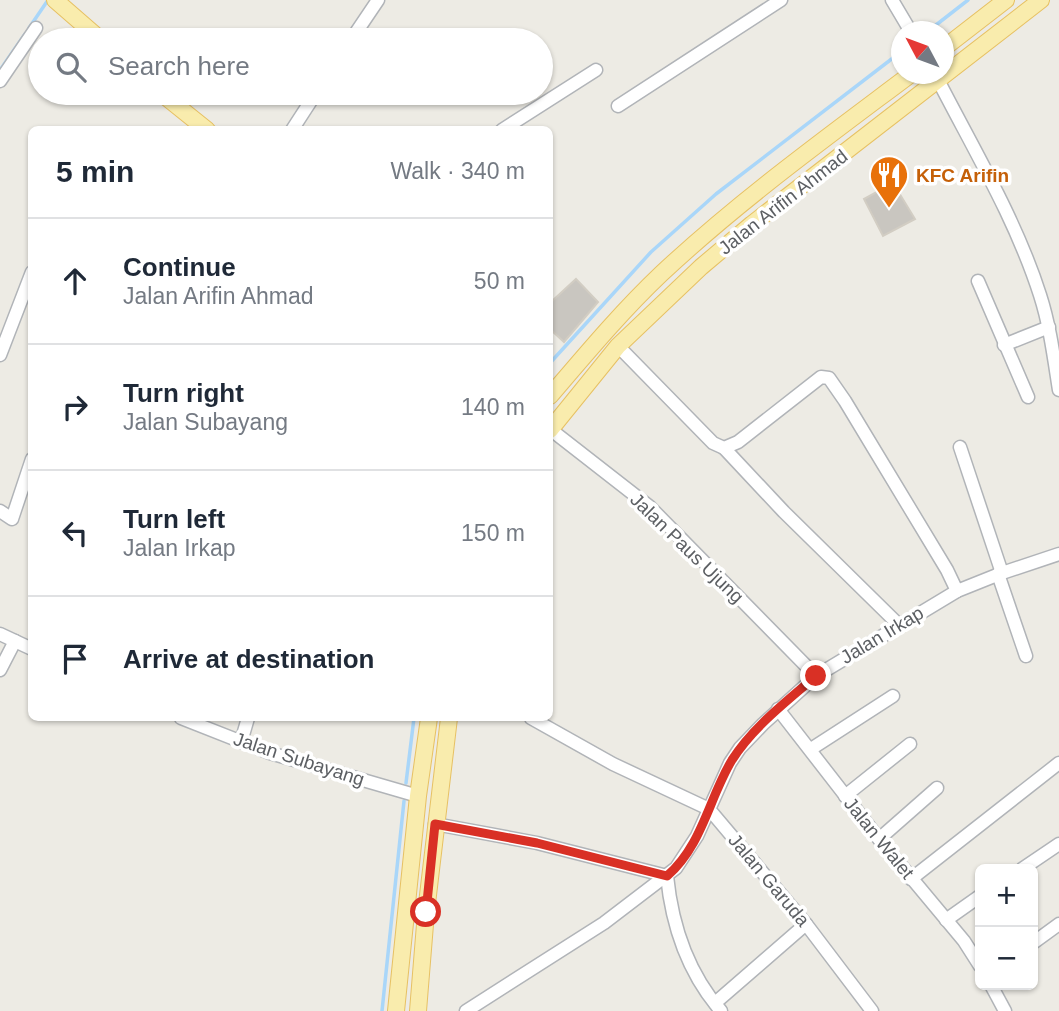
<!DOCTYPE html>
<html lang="en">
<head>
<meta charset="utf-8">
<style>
  :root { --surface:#fff; --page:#f2f2f3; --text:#1f2937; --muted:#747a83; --line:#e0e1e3 }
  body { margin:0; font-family:Arial,sans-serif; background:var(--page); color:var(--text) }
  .controls { position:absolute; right:21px; bottom:21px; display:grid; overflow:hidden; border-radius:10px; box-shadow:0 2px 5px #0004 }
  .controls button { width:63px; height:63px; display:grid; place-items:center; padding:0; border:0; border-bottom:2px solid var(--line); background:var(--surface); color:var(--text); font:35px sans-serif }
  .compass { position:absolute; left:891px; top:21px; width:63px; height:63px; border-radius:50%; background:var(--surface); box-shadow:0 2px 5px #0004; rotate:311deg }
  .stop { position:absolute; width:21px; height:21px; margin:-16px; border:5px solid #d93025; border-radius:50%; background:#fff }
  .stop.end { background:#d93025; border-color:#fff; box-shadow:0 2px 7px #0008 }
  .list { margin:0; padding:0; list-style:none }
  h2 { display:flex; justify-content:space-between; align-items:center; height:91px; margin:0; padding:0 28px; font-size:30px }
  h2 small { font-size:23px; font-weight:400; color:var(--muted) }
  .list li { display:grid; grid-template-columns:46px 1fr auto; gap:21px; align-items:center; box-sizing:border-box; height:126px; padding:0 28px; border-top:2px solid var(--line) }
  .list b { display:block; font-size:26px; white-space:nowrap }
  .list p { margin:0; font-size:23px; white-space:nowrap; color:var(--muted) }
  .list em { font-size:23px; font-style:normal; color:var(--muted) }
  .icon { flex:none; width:38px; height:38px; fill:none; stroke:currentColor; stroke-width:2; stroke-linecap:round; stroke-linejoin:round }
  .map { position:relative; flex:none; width:1059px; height:1011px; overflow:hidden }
  .search { position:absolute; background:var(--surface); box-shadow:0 2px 5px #0004; left:28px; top:28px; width:525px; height:77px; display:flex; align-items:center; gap:18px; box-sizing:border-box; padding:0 24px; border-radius:38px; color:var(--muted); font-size:26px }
  .panel { position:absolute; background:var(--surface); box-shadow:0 2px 5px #0004; left:28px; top:126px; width:525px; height:595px; border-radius:10px }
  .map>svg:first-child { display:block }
</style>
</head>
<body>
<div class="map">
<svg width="1059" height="1011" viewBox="0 0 1059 1011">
  <rect width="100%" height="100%" fill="#edebe4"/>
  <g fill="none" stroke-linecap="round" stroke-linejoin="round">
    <g stroke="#a9d6f9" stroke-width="3.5">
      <path d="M29,28L48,0"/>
      <path d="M927,32L968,0"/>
      <path d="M0,70L25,34"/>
      <path d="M550,363L651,252L716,194L902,51"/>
      <path d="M406,783L414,718"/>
      <path d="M382,1011L404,801"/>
    </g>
  </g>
  <g fill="#c9c6c0" stroke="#d2cdc3" stroke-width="2">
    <path d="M893,183L915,219L883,236L864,199Z"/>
    <path d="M576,279L598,302L564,342L550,329V303Z"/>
  </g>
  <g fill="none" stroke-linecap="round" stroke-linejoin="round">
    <g stroke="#b1b4b8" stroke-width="15">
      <g id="minor">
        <path d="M892,0L911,32"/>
        <path d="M351,40L378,0"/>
        <path d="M938,80C974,150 1016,220 1040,295C1050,326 1054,358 1059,390"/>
        <path d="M0,81L36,28"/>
        <path d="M618,106L781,0"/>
        <path d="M292,130L316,93"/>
        <path d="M502,130L596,70"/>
        <path d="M978,281L1028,397"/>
        <path d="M1004,345L1049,327"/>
        <path d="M618,346L713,443L724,448L738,442L821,377L829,378L845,401L947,570L957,591"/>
        <path d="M0,355L32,272"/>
        <path d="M550,429L650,507L816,676"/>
        <path d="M960,447L1002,573"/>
        <path d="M724,448L784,512L898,624"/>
        <path d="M0,511L12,519L32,459"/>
        <path d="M998,574L1026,656"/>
        <path d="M0,634L32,649"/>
        <path d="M0,670L15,641"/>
        <path d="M778,709L879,839L964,941L980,966"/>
        <path d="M181,718L270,753L418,796"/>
        <path d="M531,718L613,764L709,809L806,924L872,1011"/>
        <path d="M241,742L248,718"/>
        <path d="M811,749L893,696"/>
        <path d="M845,796L910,744"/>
        <path d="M435,824L537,843L667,876C672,926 688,973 721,1011"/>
        <path d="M879,839L937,788"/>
        <path d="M1022,869L1059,844"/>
        <path d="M911,879L1059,763"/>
        <path d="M946,920L980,896"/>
        <path d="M1033,943L1059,924"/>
        <path d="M991,985L1005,1011"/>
        <path d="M715,1003L806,924"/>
        <path d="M466,1011L604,923L676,868L697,836L730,763L740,748L763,724L816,676L957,591L1002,573L1059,554"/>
      </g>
    </g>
    <g stroke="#e7c163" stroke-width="18">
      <g id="major">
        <path d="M55,0L101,40"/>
        <path d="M944,48L1006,0"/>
        <path d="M161,93L207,130"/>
        <path d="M550,396C586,354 621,312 661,274C739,201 826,138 911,74"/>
        <path d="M550,430L618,346L701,267L752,224L1041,0"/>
        <path d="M396,1011L418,796L429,718"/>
        <path d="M418,1011L426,912L449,718"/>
      </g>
    </g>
    <use href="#minor" stroke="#fff" stroke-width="12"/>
    <use href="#major" stroke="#f9ecad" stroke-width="16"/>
  </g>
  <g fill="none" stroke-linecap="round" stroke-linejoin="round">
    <path stroke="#d93025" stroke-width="9" d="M426,912L435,824L537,843L667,876C702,846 709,798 732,760C753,727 786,702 816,676"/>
  </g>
  <defs>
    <g id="restaurant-pin" transform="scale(2.0125)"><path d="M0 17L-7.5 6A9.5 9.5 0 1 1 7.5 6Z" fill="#e8710a" stroke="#fff"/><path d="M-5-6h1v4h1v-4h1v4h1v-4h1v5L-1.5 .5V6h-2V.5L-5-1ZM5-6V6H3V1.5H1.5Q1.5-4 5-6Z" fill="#fff"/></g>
  </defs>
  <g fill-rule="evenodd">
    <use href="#restaurant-pin" x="889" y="175"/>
  </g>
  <g text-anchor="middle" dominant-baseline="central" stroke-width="7" stroke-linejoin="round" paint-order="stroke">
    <g font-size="19" font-weight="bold" fill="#c56008" stroke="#fff" text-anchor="start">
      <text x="916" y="175">KFC Arifin</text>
    </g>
    <g font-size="19" fill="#5c5f63" stroke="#fff">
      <text transform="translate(783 202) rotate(-38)">Jalan Arifin Ahmad</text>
      <text transform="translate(687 548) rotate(44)">Jalan Paus Ujung</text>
      <text transform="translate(882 635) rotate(-31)">Jalan Irkap</text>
      <text transform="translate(299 759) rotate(18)">Jalan Subayang</text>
      <text transform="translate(879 838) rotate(51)">Jalan Walet</text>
      <text transform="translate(769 880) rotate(50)">Jalan Garuda</text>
    </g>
  </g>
</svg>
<div class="controls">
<button>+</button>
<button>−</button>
</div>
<svg class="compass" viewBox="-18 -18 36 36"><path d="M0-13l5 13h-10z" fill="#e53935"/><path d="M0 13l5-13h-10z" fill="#747a83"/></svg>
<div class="stop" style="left:426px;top:912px"></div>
<div class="stop end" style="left:816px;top:676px"></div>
<div class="search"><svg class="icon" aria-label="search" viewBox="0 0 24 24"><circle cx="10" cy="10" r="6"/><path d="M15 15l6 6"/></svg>Search here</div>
<section class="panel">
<h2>5 min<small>Walk · 340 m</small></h2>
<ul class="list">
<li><svg class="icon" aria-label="ahead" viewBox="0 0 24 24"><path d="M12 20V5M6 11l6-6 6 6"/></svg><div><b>Continue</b><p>Jalan Arifin Ahmad</p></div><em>50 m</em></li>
<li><svg class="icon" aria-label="right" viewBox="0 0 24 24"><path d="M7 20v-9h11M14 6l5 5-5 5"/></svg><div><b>Turn right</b><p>Jalan Subayang</p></div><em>140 m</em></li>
<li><svg class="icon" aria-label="left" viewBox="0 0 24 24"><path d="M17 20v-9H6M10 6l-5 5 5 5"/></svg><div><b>Turn left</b><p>Jalan Irkap</p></div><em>150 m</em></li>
<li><svg class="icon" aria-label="arrive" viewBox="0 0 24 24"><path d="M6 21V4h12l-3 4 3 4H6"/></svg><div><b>Arrive at destination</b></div></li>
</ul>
</section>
</div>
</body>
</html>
